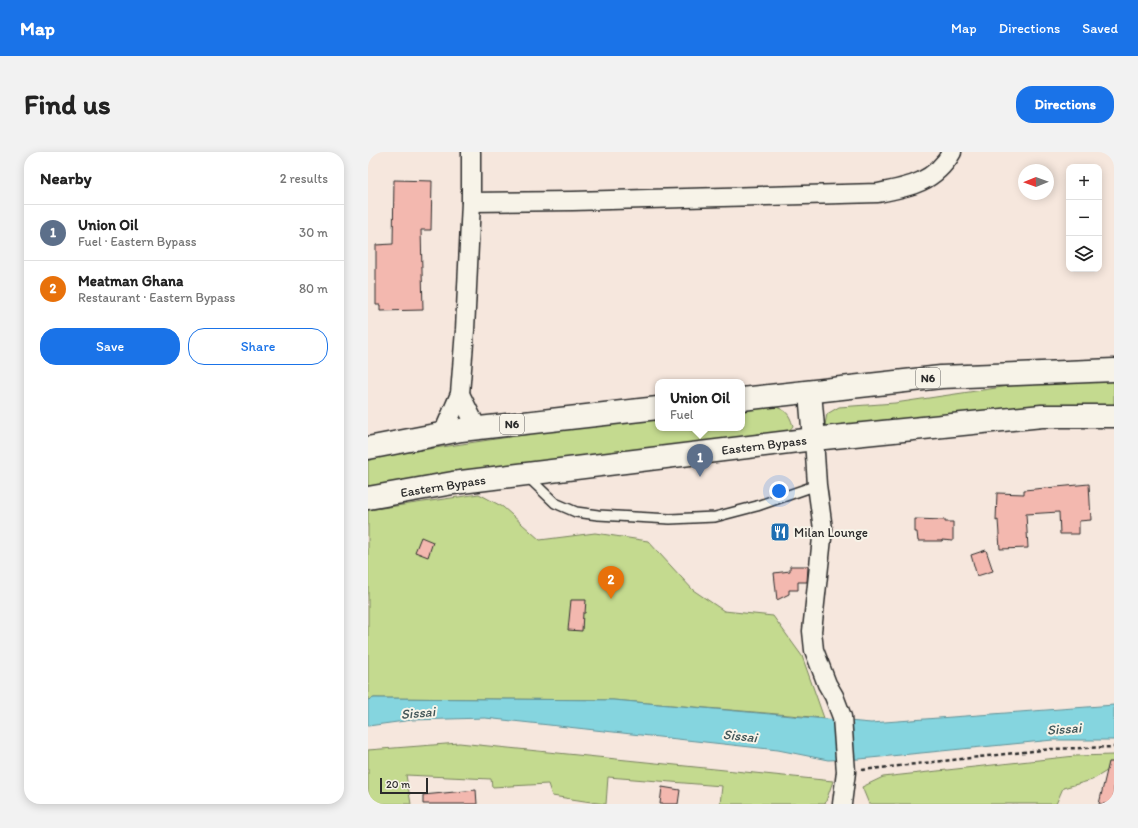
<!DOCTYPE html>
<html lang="en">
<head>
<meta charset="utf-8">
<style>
  :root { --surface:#fff; --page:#f2f2f2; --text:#222; --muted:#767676; --line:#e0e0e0; --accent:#1a73e8 }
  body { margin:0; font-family:Itim,sans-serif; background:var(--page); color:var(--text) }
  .controls { position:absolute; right:12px; top:12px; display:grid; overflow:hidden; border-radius:8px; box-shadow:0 2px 10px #0003 }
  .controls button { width:36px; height:36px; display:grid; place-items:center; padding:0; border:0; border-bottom:1px solid var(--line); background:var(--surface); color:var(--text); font:20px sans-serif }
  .compass { position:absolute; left:650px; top:12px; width:36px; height:36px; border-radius:50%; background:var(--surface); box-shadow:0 2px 10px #0003; rotate:269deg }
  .scale { position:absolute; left:12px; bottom:10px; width:48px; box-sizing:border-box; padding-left:4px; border:2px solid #2b2b2b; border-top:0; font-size:11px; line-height:14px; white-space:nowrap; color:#2b2b2b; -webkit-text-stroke:3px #f7f3e8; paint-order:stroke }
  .you { position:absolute; left:411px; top:339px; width:14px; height:14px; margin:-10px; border:3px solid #fff; border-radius:50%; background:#1a73e8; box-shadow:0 0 0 6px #1a73e833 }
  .badge { display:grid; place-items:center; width:26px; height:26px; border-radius:50%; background:var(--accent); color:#fff; font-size:13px; font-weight:700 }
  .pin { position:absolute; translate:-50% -33px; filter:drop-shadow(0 1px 2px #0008) }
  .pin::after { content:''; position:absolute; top:21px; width:14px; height:12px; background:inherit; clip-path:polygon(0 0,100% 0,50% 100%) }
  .popup { position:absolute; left:287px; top:227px; width:90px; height:52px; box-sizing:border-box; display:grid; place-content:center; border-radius:8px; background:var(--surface); filter:drop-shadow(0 1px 3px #0005); font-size:13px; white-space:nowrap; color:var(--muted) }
  .popup b { font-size:15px; color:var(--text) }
  .popup::after { content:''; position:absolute; left:50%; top:100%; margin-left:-8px; border:8px solid transparent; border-top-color:var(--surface) }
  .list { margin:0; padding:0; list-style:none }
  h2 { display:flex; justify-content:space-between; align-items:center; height:52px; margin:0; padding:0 16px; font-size:17px }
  h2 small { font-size:13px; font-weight:400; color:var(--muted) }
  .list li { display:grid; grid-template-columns:26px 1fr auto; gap:12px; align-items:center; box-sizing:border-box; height:56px; padding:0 16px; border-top:1px solid var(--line) }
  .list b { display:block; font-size:15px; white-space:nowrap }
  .list p { margin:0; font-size:13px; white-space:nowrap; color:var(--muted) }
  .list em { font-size:13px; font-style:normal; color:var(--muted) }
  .actions { display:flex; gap:8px; padding:12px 16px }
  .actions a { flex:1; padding:9px 0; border:1px solid var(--accent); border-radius:16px; text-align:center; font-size:14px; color:var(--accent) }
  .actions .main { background:var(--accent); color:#fff }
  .icon { flex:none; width:22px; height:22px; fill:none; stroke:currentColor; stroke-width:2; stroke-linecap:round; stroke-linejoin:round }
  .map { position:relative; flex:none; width:746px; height:652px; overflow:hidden; border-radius:16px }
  header { display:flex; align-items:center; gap:24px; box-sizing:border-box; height:56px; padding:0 20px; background:var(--accent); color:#fff }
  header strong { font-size:19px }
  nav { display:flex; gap:22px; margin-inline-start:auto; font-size:14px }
  .intro { display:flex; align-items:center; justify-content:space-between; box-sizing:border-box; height:96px; padding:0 24px }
  h1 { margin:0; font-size:28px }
  .button { padding:10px 18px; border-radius:16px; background:var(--accent); color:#fff; font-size:14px; font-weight:700 }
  main { display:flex; gap:24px; padding:0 24px }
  aside { flex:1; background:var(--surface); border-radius:16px; box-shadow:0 2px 10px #0003 }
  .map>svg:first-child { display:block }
</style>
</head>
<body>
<header>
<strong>Map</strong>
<nav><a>Map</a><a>Directions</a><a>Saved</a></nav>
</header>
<div class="intro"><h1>Find us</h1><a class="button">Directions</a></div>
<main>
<aside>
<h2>Nearby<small>2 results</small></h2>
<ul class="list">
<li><span class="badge" style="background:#5c6f8a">1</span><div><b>Union Oil</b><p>Fuel · Eastern Bypass</p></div><em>30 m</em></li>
<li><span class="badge" style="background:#e8710a">2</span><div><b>Meatman Ghana</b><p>Restaurant · Eastern Bypass</p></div><em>80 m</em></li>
</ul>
<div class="actions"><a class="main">Save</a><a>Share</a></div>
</aside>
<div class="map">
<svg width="746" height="652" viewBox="0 0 746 652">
  <rect width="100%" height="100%" fill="#f6e7dd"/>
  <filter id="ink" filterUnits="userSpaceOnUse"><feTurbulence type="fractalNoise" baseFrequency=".025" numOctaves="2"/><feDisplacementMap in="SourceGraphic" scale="8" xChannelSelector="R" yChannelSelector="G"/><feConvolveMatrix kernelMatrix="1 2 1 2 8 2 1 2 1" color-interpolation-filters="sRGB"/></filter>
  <g filter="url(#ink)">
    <g fill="#c4da8f" stroke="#78825d">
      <path d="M746,227V253C652,251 558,268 466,280L457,273L459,262L471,255L527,251L662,231Z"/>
      <path d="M405,254C418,258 421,261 425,274L416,285L202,310L62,324L0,336V306L168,281L290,267V276H374V257Z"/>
      <path d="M111,342L135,355L172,388L227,381L280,389L325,438L356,459L405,464L434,504L456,566L245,548L6,546L0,548V358Z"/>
      <path d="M91,591L465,629L457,652H352L354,634L240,625L238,652H236L184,644L180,632L124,635L123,627L38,623L43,652H0V598Z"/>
      <path d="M746,603V618L742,617L724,628L695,636L688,652H501L494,635L515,625L707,604Z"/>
    </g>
    <path fill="#85d5df" stroke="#619197" d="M6,546L245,548L503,571L746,553V588H685L492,607L460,608L410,598L117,566L44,568L0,574V548Z"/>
    <g fill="#f3b8af" stroke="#2b2b2b">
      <path d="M26,28L64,29L63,78H53L55,158L12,159V153H8V93L25,92Z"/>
      <path d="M721,332L723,368L711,369V382H692L691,360L658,362L660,396L632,397L630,368L628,369L629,341L656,342V338Z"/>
      <path d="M547,367L577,368V370H585V389L574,388V389H550L549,380H547Z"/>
      <path d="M53,385L65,390L60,405L47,400Z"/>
      <path d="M618,398L625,419L609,424L603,403Z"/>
      <path d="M422,414H440L439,430H430V438H421V442L409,448L406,421L422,419Z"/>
      <path d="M203,448H218L217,461H215L214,479L200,478Z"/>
      <path d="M741,610H746V652H731Z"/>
      <path d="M294,635L312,638L310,652H292Z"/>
      <path d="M108,638L109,652H55V643Z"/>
    </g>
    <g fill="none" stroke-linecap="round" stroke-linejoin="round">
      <g stroke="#2b2b2b" stroke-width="12">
        <path id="service" d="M159,324L187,351L208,360L230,363L302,367L347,365L389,354L449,333"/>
      </g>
      <g stroke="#2b2b2b" stroke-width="21">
        <g id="minor">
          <path d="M103,50L205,49L510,41C542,35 567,30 584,0"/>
          <path d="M92,242L109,276"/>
          <path d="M75,281L92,242L97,178L103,50V0"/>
          <path d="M446,287L449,333L455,377L444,479L446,498L459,532L466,544L474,565L478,620L474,652"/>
        </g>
      </g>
      <g stroke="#2b2b2b" stroke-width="25">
        <g id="trunk">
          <path d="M442,240L446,287"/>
          <path d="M374,247L573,225L746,218"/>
          <path d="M0,296L93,278L290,256"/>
          <path d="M0,346L85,331L446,287L674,264H746"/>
        </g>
      </g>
      <path stroke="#2b2b2b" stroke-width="2.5" stroke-dasharray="4 3" stroke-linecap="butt" d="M494,618L683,597L746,595"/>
      <use href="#service" stroke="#f7f3e8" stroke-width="9"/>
      <use href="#minor" stroke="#f7f3e8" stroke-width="18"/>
      <use href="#trunk" stroke="#f7f3e8" stroke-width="22"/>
    </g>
  </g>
  <defs>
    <g id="restaurant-square" transform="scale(1)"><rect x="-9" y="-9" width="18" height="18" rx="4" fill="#1f6fb2" stroke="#f7f3e8"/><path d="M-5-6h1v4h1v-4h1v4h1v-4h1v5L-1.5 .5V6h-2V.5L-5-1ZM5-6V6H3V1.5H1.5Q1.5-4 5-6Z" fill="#fff"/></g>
  </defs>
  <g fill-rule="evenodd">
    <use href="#restaurant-square" x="412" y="380"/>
  </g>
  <g text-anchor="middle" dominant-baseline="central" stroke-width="4" stroke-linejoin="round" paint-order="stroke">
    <g fill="#f7f3e8" stroke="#686764" stroke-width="1">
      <rect x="548" y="216" width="24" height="20" rx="3"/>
      <rect x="132" y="262" width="24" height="20" rx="3"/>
    </g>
    <g font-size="12" font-weight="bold" fill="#2b2b2b">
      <text x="560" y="226">N6</text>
      <text x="144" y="272">N6</text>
    </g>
    <g font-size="13" fill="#2b2b2b" stroke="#f7f3e8">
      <text transform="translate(396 293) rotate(-7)">Eastern Bypass</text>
      <text transform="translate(75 334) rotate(-9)">Eastern Bypass</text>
    </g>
    <g font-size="13" fill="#2b2b2b" stroke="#f7f3e8" text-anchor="start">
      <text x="426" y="380">Milan Lounge</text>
    </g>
    <g font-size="14" font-style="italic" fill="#425658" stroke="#f7f3e8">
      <text transform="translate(50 561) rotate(-5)">Sissai</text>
      <text transform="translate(696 577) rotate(-4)">Sissai</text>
      <text transform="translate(372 584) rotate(6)">Sissai</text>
    </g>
  </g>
</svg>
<div class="controls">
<button>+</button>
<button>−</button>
<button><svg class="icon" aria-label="layers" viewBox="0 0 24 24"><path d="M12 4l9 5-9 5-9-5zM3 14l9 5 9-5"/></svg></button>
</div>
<svg class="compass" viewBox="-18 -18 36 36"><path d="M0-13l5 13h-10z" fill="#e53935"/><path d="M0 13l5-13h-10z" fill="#767676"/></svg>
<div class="scale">20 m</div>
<div class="you"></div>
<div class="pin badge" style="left:332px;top:325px;background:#5c6f8a">1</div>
<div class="popup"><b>Union Oil</b>Fuel</div>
<div class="pin badge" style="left:243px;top:447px;background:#e8710a">2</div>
</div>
</main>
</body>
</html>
